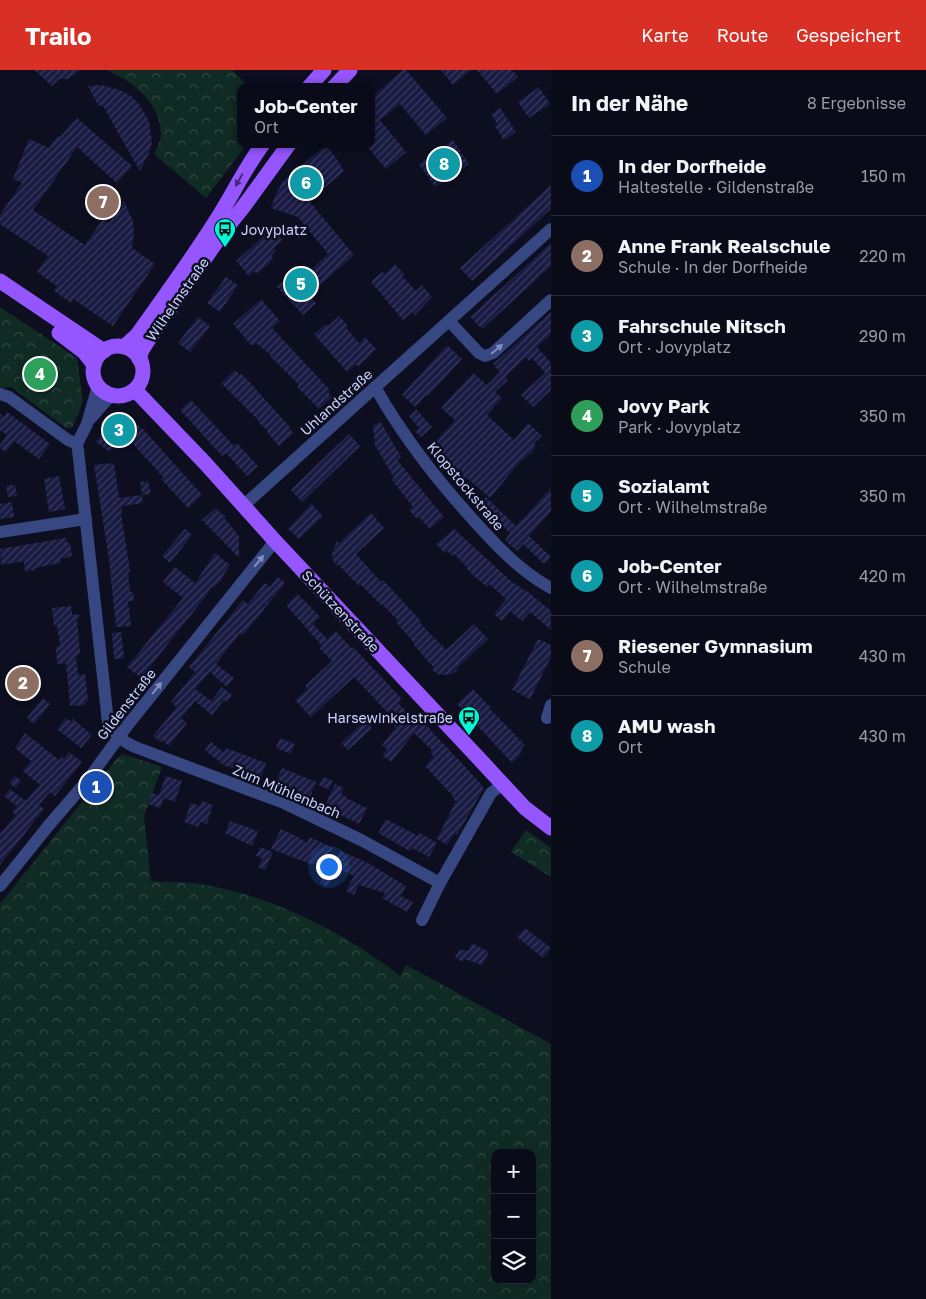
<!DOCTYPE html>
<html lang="de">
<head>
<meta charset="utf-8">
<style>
  :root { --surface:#0a0b19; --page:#181926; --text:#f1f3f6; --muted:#999ba2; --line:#2a2b38; --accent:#d93025 }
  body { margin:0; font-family:"Golos Text",sans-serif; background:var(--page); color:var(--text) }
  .controls { position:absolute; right:15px; bottom:15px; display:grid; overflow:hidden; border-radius:10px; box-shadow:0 5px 20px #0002 }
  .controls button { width:45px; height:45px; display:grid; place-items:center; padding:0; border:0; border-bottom:1px solid var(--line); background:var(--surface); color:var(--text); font:25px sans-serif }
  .you { position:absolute; left:328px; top:796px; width:18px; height:18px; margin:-12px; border:4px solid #fff; border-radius:50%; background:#1a73e8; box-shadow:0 0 0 8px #1a73e833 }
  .badge { display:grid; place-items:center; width:32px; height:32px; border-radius:50%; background:var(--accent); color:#fff; font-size:16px; font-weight:700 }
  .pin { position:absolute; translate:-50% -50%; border:2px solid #fff; box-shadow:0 1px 5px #0006 }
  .popup { position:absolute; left:237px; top:13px; width:138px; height:65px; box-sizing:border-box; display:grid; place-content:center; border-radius:10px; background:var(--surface); filter:drop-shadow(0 1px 4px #0005); font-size:16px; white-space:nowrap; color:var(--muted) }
  .popup b { font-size:19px; color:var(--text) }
  .popup::after { content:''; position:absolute; left:50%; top:100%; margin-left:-10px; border:10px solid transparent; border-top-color:var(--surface) }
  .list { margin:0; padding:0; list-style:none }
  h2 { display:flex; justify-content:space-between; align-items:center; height:65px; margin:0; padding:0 20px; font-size:21px }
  h2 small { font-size:16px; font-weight:400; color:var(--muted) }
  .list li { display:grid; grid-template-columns:32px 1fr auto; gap:15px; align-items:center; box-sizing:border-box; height:80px; padding:0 20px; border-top:1px solid var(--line) }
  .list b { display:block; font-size:19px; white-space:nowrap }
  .list p { margin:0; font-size:16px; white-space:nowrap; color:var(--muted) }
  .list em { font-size:16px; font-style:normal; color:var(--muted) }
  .icon { flex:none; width:28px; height:28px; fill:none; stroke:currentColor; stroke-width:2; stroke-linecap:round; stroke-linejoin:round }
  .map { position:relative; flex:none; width:551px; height:1229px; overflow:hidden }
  header { display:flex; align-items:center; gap:30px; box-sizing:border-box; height:70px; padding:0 25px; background:var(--accent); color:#fff }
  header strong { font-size:24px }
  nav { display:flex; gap:28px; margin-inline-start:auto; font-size:18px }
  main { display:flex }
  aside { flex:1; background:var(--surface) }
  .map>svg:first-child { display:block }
</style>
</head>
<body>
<header>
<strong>Trailo</strong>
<nav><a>Karte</a><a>Route</a><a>Gespeichert</a></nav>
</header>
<main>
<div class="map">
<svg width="551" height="1229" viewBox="0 0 551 1229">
  <defs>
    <pattern id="forest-crowns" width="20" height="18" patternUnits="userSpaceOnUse" patternTransform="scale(1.25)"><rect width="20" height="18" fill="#102b24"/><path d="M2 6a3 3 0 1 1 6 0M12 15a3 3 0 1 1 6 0" fill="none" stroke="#324945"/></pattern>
    <pattern id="building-hatch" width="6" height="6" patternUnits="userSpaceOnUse" patternTransform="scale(1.25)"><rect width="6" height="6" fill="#191b43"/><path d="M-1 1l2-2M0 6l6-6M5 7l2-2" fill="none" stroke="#393b5f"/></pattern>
  </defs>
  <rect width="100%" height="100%" fill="#0d0f21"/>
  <g fill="url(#forest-crowns)" fill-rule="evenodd">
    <path d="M107,0H232L246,14L263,17H241V74H247L206,128L154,84C157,78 162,69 161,62C160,33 132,11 107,0Z"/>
    <path d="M0,237L77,288L83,332L72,358H66L11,317L0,318Z"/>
    <path d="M123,684L162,697L144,746L151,811C165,812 179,812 193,813C265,822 344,862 400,906L406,895L551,974V1229H0V834L118,687ZM495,1083H532V1210H495Z"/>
    <path d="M526,760L551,778V807L511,782Z"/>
  </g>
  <g fill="url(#building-hatch)">
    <path d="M34,0H81L68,9H59L52,16Z"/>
    <path d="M403,0H406L447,48L426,65L400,34L380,50L406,82L386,99L365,74H371V27Z"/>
    <path d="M441,0H471L453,15Z"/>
    <path d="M477,0H512L518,7L497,24Z"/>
    <path d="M101,15L120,20L131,26L138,33L149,51L152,72L149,83L140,101L103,36L98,35L88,16Z"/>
    <path d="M539,17L550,34L529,48L518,32Z"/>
    <path d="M500,38L516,62L504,70L495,56L498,55L491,44Z"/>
    <path d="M77,48L132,96L117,113L77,77L33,140L85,175L103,149L109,153L124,131L133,151L134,162L132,178L155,194L113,256L73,229L71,233L54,221L57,216L37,202L48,186L0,154V145L22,113L13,109L29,69L49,78L58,66L60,67Z"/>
    <path d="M453,70L469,94L435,117L419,94Z"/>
    <path d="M326,75L334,85L344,101L309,131L354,185L309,225L316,233L303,245L277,217L290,205L297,213L328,184L298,147L271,138L276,124L283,111Z"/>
    <path d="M551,115V139L472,211L460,198Z"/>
    <path d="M267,154L282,170L274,178L276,181L271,186L274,189L257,204L254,201L249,206L236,191L263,167L258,162Z"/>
    <path d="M551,173V196L482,259L470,247Z"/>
    <path d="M395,194L404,204L402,206L416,221L422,215L432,227L415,245L412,242L403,250L371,212L382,202L385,204Z"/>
    <path d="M226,207L238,215L220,242L207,233Z"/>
    <path d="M261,229L280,251L272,258L330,320L328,322L332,327L319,339L297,317L299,315L270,286L271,285L256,273L252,276L233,254Z"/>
    <path d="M551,242V264L537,277L551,293V320L533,337L521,325L545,303L532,288L529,291L526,287L505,307L508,310L495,322L502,328L487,345L514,370L528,353L542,366L534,373L536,376L532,382L519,393L490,428L467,408L461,415L429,384L439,373L436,371L455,350L441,338L473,303L487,315L500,302L493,294Z"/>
    <path d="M339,246L348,256L346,258L359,273L365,267L376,279L358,297L356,294L347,302L314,264L326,254L328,256Z"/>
    <path d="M198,247L210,256L190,282L178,273Z"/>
    <path d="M447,275L462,289L428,326L426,325L415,337L402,325Z"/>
    <path d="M235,300L240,305L241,303L290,357L289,358L293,363L279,376L267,362L268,361L258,352L259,351L221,313Z"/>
    <path d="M191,330L234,376L237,373L258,396L247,406L226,383L222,386L180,340Z"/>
    <path d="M416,339L432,357L421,367L415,361L419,358L409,346Z"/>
    <path d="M7,342L50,374L39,389L14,371L6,382L0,378V375L7,365L0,360V344L4,347Z"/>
    <path d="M119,342L144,360L202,425L188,438L161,409L164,408L132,373L122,366L110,382L96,372Z"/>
    <path d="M380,351L401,387L397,390L444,447L430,459L419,447L417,449L409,440L413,437L392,410L394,408L375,375L373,356Z"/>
    <path d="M349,364L360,376L302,432L291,420Z"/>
    <path d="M114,393L119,428L142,425L143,433L123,436L121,443L130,502H128L130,522H133L134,531H128L131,556L116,557L109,489L94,395Z"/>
    <path d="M59,406L65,439L49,442L44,409Z"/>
    <path d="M148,411L151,424L142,425L140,412Z"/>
    <path d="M15,415L17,426L8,427L6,416Z"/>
    <path d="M551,418V441L529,466L551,487L544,494L523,474L517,481L505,470L510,463L479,434L486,427L516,456Z"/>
    <path d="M12,432L14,447L0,449V434Z"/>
    <path d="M311,434L323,446L299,469L288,459Z"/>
    <path d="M216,438L223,445H225V449L239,466V488L202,450Z"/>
    <path d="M371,443L384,458L356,484L381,512L383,510L422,552L420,553L446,580L474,554L488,569L456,599L457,601L451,604L445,605L438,604L432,600L434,598L414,575L415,574L396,552L398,551L382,534L381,535L361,515L359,516L338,494L336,496L333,490L332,484L337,471L339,473Z"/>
    <path d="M185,459L192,465L170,493L162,486Z"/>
    <path d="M454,459L514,514L515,513L526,522L527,521L551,541V560L530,542L522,551L510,541L502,551L494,544L506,529L489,514L487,517L475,507L466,498L467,497L454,484L452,486L447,481L445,483L436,474Z"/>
    <path d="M66,468L67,473H70L72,486L60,489L61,493L35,498V500L25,501L24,491L1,495L0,479Z"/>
    <path d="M215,483L230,495L223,506L222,511H220L214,518L212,516L206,526L141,608L127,597L183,528L163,512L175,497L195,513Z"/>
    <path d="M278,507L285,513L243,565L240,563L216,594L234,608L227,617L210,602L195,619L211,631L222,617L232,625L227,632L224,630L212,645L195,631L181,648L187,653L169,676L162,670L161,672L153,666L177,637L171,632L195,602L189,597L243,530L248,534L265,513L270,517Z"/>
    <path d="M298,524L320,547L311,555L313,554L327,569L336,561L352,579L353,577L402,629L398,633L419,655L423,652L482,715L483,720L457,765L454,764L447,775L437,769L456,731L452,727L453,726L425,696L434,687L430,682L432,680L414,663L391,692L382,685L387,679L382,675L396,658L385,646L388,643L354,607L311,647L295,630L308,619L305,616L332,591L319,578L322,576L286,535Z"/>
    <path d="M71,536L72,544L80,545L77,550L80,583L76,586L78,605L85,604L88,631L85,632V635L70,636L66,593L57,594L56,576H60L57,556H54L52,538Z"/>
    <path d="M121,562L124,588L114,589L112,563Z"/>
    <path d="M538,569L551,575V587L530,629L512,620Z"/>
    <path d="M473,619L491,638H489L525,675L521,679L522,681L517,688L512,693L457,634Z"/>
    <path d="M43,628L50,634L34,654L27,648Z"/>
    <path d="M66,648L72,652V648L92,665L81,678L57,659Z"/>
    <path d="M365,650L372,658L348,680L341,673Z"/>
    <path d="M25,663L59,690L62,687L63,689L69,682L82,692L55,726L50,722L39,735L44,739L0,795V764L16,745L12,742L17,736L4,726L10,719L26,731L40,715L23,701L31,691L15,678Z"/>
    <path d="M280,668L295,674L291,684L276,678Z"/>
    <path d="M211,672L223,682L226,678L266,693L261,708L245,702L244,704L235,698L225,696L205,680Z"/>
    <path d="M282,698L316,712L309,729L275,715Z"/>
    <path d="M15,706L21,711L16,718L9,713Z"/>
    <path d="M166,706L182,711L175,732L164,728L160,738L148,734L152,723L159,725Z"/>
    <path d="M323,707L333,711L329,720L319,715Z"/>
    <path d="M335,714L344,718L341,723L348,729L367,738L359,754L324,737Z"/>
    <path d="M202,731L213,735L207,754L200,752L198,757L184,752L191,733L200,736Z"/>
    <path d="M386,749L418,766L420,763L437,773L429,787L412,778L410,781L378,763Z"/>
    <path d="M230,751L258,761L252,776L225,763Z"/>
    <path d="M281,759L296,766L307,773L309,767L334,778L313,795L271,779Z"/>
    <path d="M260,777L273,782L265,800L258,797L262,788L256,786Z"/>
    <path d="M341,781L368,793L406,816L401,826L413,832L407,842L382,828L385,823L359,815L354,825L346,821L354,806L339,799L326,817L320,813Z"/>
    <path d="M525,858L551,878L543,888L517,867Z"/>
    <path d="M472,873L489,882L482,895L464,889L463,892L455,888L459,880H469Z"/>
  </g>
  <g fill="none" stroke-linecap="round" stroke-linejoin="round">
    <g stroke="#374781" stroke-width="12">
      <path d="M449,251L479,283L485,286L493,283L551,230"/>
      <path d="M98,316L87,354L77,374L78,380L108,652C115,665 122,671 135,677L284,733L361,770L440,813"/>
      <path d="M375,317C401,363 433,405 468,444C493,472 518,500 551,518"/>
      <path d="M0,324L9,327L68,370L77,374"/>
      <path d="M91,348L111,325"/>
      <path d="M243,436L551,159"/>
      <path d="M0,462L86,449"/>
      <path d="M547,648L551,635"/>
      <path d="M0,816L49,755L87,711L127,656L275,471"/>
      <path d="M422,850L440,813L491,723L503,714"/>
    </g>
    <g stroke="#9555ff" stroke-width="15">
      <path d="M309,17L324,0"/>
      <path d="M334,17L350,0"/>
      <path d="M0,211L104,281"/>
      <path d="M59,263L84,282L94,295"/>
      <circle cx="118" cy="301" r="25"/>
      <path d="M124,277L137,265C164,227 192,189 217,149C233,124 245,98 263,74"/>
      <path d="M139,289L142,280L147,272L224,161L244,136L289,74"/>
      <path d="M135,320L205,393L275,471L484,694L525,738L551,758"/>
    </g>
  </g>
  <defs><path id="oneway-solid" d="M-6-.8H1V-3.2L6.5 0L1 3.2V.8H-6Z" transform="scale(1.25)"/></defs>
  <use fill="#432b7a" href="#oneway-solid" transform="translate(239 110) rotate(120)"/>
  <g fill="#828ec0">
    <use href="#oneway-solid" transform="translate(497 279) rotate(-40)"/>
    <use href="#oneway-solid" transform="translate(259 491) rotate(-51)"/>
    <use href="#oneway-solid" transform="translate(157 618) rotate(-51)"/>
  </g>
  <defs>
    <g id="bus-pin" transform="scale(1.125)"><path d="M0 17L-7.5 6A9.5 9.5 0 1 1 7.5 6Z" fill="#00f9d4" stroke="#0d0f21"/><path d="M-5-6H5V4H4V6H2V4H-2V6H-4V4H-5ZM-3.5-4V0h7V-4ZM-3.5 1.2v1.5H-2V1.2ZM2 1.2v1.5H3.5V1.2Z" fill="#111"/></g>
  </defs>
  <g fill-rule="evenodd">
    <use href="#bus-pin" x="225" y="159"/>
    <use href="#bus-pin" x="469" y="647"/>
  </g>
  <g text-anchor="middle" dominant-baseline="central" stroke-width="5" stroke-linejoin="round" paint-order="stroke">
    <g font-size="14" fill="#ced4ff" stroke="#0d0f21" text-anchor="start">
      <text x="241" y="159">Jovyplatz</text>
      <text x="453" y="647" text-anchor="end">Harsewinkelstraße</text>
    </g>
    <g font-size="14" fill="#ced4ff" stroke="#0d0f21">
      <text transform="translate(177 229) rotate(-55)">Wilhelmstraße</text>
      <text transform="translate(336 332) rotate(-42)">Uhlandstraße</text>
      <text transform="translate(466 416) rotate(50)">Klopstockstraße</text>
      <text transform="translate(341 541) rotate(47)">Schützenstraße</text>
      <text transform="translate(126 634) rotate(-52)">Gildenstraße</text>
      <text transform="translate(287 721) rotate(23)">Zum Mühlenbach</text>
    </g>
  </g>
</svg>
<div class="controls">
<button>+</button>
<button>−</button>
<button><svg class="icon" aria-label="layers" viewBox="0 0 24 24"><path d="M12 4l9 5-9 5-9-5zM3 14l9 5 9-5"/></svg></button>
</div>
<div class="you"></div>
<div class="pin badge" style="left:96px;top:717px;background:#1a4fb4">1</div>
<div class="pin badge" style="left:23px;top:613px;background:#8d6e63">2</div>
<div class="pin badge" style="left:119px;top:360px;background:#0f9aa8">3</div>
<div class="pin badge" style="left:40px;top:304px;background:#2e9e5b">4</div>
<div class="pin badge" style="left:301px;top:214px;background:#0f9aa8">5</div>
<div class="pin badge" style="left:306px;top:113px;background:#0f9aa8">6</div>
<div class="popup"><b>Job-Center</b>Ort</div>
<div class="pin badge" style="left:103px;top:132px;background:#8d6e63">7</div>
<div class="pin badge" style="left:444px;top:94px;background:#0f9aa8">8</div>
</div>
<aside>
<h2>In der Nähe<small>8 Ergebnisse</small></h2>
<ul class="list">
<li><span class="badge" style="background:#1a4fb4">1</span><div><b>In der Dorfheide</b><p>Haltestelle · Gildenstraße</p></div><em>150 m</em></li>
<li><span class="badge" style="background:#8d6e63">2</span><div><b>Anne Frank Realschule</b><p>Schule · In der Dorfheide</p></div><em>220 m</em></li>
<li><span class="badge" style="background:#0f9aa8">3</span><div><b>Fahrschule Nitsch</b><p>Ort · Jovyplatz</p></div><em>290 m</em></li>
<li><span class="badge" style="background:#2e9e5b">4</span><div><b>Jovy Park</b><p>Park · Jovyplatz</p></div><em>350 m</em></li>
<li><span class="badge" style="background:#0f9aa8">5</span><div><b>Sozialamt</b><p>Ort · Wilhelmstraße</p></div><em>350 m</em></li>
<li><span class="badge" style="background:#0f9aa8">6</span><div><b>Job-Center</b><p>Ort · Wilhelmstraße</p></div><em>420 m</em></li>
<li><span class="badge" style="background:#8d6e63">7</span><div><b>Riesener Gymnasium</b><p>Schule</p></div><em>430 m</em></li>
<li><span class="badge" style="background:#0f9aa8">8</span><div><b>AMU wash</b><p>Ort</p></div><em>430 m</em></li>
</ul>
</aside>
</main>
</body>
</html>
